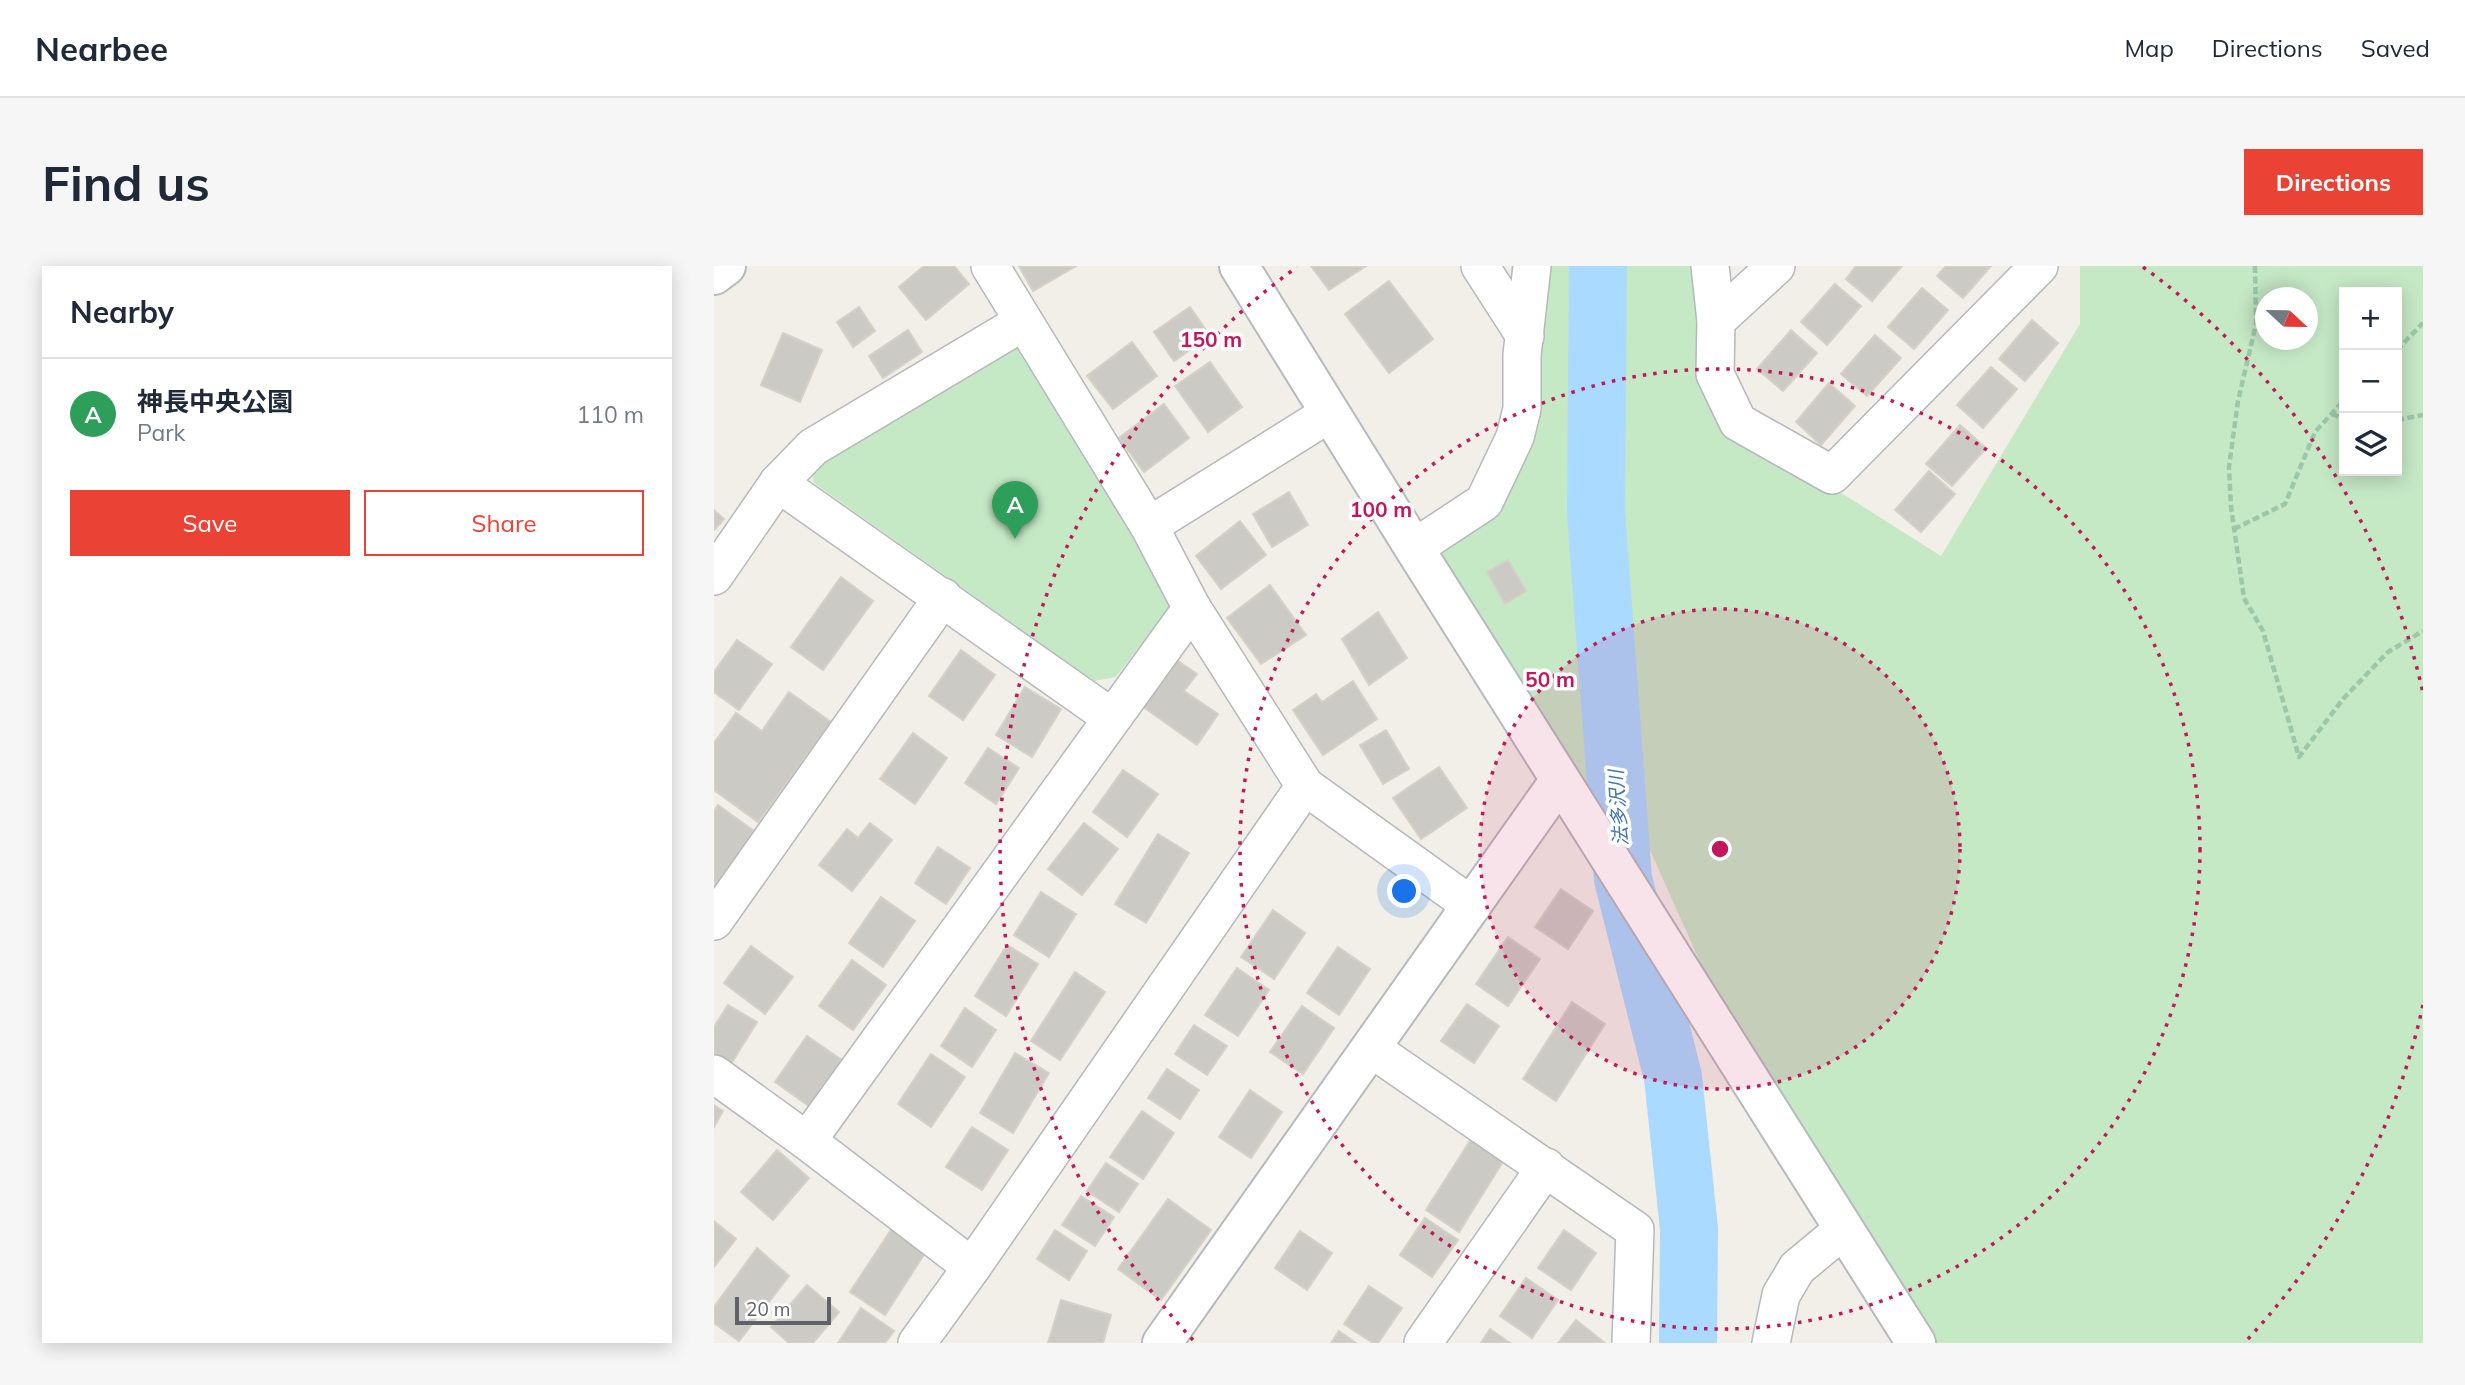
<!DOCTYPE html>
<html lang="en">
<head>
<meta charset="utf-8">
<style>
  :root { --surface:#fff; --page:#f6f6f7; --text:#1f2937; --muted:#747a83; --line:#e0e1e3; --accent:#ea4335 }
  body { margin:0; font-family:Mulish,"Noto Sans JP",sans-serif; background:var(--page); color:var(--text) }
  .controls { position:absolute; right:21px; top:21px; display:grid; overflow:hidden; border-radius:0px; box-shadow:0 4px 18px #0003 }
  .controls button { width:63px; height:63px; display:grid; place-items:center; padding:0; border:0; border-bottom:2px solid var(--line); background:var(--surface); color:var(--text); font:35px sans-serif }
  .compass { position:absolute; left:1541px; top:21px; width:63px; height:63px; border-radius:50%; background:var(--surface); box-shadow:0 4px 18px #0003; rotate:112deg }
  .scale { position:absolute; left:21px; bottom:18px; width:96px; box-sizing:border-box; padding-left:7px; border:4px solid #5f6368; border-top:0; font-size:19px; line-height:24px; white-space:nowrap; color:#5f6368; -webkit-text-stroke:5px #fff; paint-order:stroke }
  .you { position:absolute; left:691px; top:626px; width:24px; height:24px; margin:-18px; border:5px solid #fff; border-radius:50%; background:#1a73e8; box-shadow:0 0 0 10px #1a73e833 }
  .badge { display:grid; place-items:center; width:46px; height:46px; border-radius:50%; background:var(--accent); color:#fff; font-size:23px; font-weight:700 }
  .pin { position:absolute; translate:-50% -58px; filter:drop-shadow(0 2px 4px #0008) }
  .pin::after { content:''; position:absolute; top:37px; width:24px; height:21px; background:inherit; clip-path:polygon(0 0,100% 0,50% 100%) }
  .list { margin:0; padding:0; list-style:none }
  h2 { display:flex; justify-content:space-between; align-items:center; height:91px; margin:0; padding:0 28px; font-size:30px }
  h2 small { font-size:23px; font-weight:400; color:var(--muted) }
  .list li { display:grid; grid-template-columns:46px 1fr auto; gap:21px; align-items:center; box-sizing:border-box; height:112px; padding:0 28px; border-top:2px solid var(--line) }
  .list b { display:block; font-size:26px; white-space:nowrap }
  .list p { margin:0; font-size:23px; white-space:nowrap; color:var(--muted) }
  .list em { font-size:23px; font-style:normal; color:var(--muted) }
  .actions { display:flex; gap:14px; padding:21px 28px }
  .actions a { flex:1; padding:16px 0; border:2px solid var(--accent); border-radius:0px; text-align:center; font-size:24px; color:var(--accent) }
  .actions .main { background:var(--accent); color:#fff }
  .icon { flex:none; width:38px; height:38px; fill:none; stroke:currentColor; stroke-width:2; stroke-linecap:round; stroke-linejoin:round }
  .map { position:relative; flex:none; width:1709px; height:1077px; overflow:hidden; border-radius:0px }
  header { display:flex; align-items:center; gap:42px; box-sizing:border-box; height:98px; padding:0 35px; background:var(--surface); border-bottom:2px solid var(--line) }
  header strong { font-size:33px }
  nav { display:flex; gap:38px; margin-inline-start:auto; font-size:24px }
  .intro { display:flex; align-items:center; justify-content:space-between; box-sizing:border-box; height:168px; padding:0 42px }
  h1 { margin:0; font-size:49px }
  .button { padding:18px 32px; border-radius:0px; background:var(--accent); color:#fff; font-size:24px; font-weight:700 }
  main { display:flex; gap:42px; padding:0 42px }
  aside { flex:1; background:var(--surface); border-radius:0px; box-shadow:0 4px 18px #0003 }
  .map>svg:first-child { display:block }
</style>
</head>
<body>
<header>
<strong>Nearbee</strong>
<nav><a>Map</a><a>Directions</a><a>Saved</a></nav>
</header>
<div class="intro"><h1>Find us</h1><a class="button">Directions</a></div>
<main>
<aside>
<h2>Nearby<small></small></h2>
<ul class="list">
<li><span class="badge" style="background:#2e9e5b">A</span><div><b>神長中央公園</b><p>Park</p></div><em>110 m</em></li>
</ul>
<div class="actions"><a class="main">Save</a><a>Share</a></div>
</aside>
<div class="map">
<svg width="1709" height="1077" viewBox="0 0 1709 1077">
  <rect width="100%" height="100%" fill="#f1efe8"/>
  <g fill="#c5e8c5" fill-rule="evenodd">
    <path d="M821,0H984L1023,161L1227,290L1366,58V0H1709V1077H1203L1047,832L931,573L930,560L887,555L700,282L770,236ZM1630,26H1683V205H1630ZM1552,32H1594V74H1552Z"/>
    <path d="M295,77L309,79L458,328V338L402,411L380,415L100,217L97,200Z"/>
  </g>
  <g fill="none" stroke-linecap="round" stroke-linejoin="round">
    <path stroke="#aadaff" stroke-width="58" d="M884,0L882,247L909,613L959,811L975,963L974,1077"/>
  </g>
  <g fill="#cccac5" stroke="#d6d1c6" stroke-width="2">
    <path d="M210,0H240L255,18L212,54L185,21Z"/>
    <path d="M305,0H362L319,25Z"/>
    <path d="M597,0H652L615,24Z"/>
    <path d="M1142,0H1188L1158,35L1132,13Z"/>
    <path d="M1232,0H1277L1249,32L1223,10Z"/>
    <path d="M675,15L719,73L675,107L631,48Z"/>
    <path d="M1121,18L1147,40L1113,79L1087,56Z"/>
    <path d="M1208,22L1234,44L1200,83L1174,61Z"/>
    <path d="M145,41L161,65L139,81L123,56Z"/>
    <path d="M476,41L496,70L460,95L440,66Z"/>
    <path d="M1318,54L1344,77L1311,115L1285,93Z"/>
    <path d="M194,64L208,86L169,112L155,90Z"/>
    <path d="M1077,64L1103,87L1069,125L1043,103Z"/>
    <path d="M69,67L108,84L86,136L47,119Z"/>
    <path d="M1161,69L1187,92L1153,130L1127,108Z"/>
    <path d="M418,76L443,110L399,143L373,110Z"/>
    <path d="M496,96L528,141L494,166L461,120Z"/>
    <path d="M1277,101L1303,123L1269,162L1243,139Z"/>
    <path d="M1115,117L1141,140L1107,179L1082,156Z"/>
    <path d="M450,138L475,172L430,206L405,172Z"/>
    <path d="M1246,159L1272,182L1238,220L1212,198Z"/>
    <path d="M1215,205L1241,228L1207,266L1181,244Z"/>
    <path d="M575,226L594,259L558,281L539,248Z"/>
    <path d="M0,244L10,253L0,264Z"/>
    <path d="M526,255L552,289L507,323L482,290Z"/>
    <path d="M794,294L812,325L791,338L773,306Z"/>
    <path d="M127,311L159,335L109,404L77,381Z"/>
    <path d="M556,319L592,369L547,398L513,352Z"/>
    <path d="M664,346L693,392L655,419L628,373Z"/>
    <path d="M23,374L58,398L25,444L0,426V406Z"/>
    <path d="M247,384L281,409L249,454L215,430Z"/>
    <path d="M461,393L483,408L470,425L504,448L483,479L428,440Z"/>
    <path d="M639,415L663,453L609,489L579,444L602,428L608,436Z"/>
    <path d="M311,421L347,443L318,491L282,469Z"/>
    <path d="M75,426L117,456L44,556L0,524V477L22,447L48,465Z"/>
    <path d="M672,464L695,503L669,518L646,479Z"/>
    <path d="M199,467L233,492L201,538L166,513Z"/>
    <path d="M274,482L305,502L282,538L251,517Z"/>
    <path d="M725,501L753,542L707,573L679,532Z"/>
    <path d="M409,504L444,528L413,571L379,546Z"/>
    <path d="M4,539L40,565L0,621V545Z"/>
    <path d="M156,557L178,574L138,625L105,599L133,563L144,572Z"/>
    <path d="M370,557L404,583L368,629L334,603Z"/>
    <path d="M444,568L475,587L432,657L401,638Z"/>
    <path d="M224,581L256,602L232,638L201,617Z"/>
    <path d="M847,623L879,645L854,683L821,661Z"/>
    <path d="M327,626L362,648L335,691L300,669Z"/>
    <path d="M167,631L201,655L169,701L135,677Z"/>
    <path d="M559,644L591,667L560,713L527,691Z"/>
    <path d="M794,671L826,693L794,740L762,718Z"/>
    <path d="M293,679L324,698L292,750L261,730Z"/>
    <path d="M37,680L79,711L51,748L10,717Z"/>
    <path d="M624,681L656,703L625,749L593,727Z"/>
    <path d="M138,694L172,719L139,764L105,740Z"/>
    <path d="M523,702L555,724L524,770L491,749Z"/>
    <path d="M361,706L391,726L346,794L317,775Z"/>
    <path d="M858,736L891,758L842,835L809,813Z"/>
    <path d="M753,738L785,760L760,797L727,775Z"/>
    <path d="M14,739L43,756L17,798L0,787V761Z"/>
    <path d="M588,740L620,762L589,808L556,786Z"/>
    <path d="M251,742L282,764L258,801L227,780Z"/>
    <path d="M480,759L513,780L493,809L461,788Z"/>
    <path d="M93,770L128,794L95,840L61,816Z"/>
    <path d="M301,787L335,807L299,867L266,847Z"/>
    <path d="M217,788L251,811L217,861L184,838Z"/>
    <path d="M453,803L485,824L466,853L434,832Z"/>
    <path d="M536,824L568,846L537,892L505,871Z"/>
    <path d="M0,839L9,845L0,861Z"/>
    <path d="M428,845L460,867L429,913L396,891Z"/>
    <path d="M258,861L294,884L268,924L232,901Z"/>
    <path d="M761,867L793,889L745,966L712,944Z"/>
    <path d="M63,884L95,912L59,954L27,926Z"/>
    <path d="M392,897L424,918L405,946L373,925Z"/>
    <path d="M367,930L400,951L381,980L348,959Z"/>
    <path d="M454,933L497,964L447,1034L404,1003Z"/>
    <path d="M711,952L744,974L718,1011L686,989Z"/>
    <path d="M0,955L22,973L0,1001Z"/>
    <path d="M179,961L213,984L171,1049L136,1026Z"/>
    <path d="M341,964L373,985L355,1014L323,993Z"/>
    <path d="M850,964L882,987L857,1024L824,1002Z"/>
    <path d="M586,965L618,987L593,1024L561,1002Z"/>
    <path d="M43,982L75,1010L25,1075L0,1057V1041Z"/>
    <path d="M812,1012L844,1034L818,1072L786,1050Z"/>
    <path d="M93,1019L125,1046L99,1077H75L57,1061Z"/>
    <path d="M655,1020L688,1042L664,1077H659L630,1058Z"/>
    <path d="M347,1034L397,1049L389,1077H334Z"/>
    <path d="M147,1042L180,1065L171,1077H124Z"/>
    <path d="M862,1054L891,1077H844Z"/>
    <path d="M776,1063L796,1077H767Z"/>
    <path d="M625,1065L642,1077H617Z"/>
  </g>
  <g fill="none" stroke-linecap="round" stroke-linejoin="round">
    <g stroke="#b5b8bc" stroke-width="40">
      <g id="street">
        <path d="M276,0L435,260L478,342L591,520L758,640"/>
        <path d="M766,0L811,70"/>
        <path d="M996,0L1002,55L1001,108L1024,156L1118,209L1325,0"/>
        <path d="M1002,55L1062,0"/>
        <path d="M64,217L397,451"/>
        <path d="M435,260L616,147"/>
        <path d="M700,282L770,236L801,171L808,143V89L818,0"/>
        <path d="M0,310L64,217L99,181L309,56"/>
        <path d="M0,655L229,331"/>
        <path d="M658,783L921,964L917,1077"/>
        <path d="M0,808L93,875L258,1001"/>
        <path d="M93,875L478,342"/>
        <path d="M203,1077L258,1001L591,520"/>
        <path d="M709,1077L832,901"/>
        <path d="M1057,1077L1067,1029L1083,1002L1130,963"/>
      </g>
    </g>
    <g stroke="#b6babf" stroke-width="42">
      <g id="secondary">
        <path d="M525,0L700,282L1202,1077"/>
        <path d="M0,9L12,0"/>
        <path d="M448,1077L846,514"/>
      </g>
    </g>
    <g stroke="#9cc7a9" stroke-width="4.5" stroke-dasharray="7 3.5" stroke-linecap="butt">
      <path d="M1541,0L1542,58L1524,135L1515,201L1517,241L1530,332L1549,365L1585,491L1629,433L1674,386L1709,365"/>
      <path d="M1683,84L1709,57"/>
      <path d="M1618,148L1630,153"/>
      <path d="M1683,154L1709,149"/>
      <path d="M1520,263L1571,238L1601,166L1630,134"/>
    </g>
    <use href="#street" stroke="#fff" stroke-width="37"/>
    <use href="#secondary" stroke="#fff" stroke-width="38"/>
  </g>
  <circle cx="1006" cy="583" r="240" fill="#c2185b" fill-opacity=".12"/>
  <g fill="none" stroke="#c2185b" stroke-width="3.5" stroke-dasharray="3.5 7">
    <circle cx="1006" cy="583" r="240"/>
    <circle cx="1006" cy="583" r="480"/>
    <path d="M1709 739A720 720 0 0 1 1533 1074M479 1074A720 720 0 0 1 583 1M1429 1A720 720 0 0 1 1709 427"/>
  </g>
  <g text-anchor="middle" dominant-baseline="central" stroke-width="7" stroke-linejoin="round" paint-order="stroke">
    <g font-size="19" font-style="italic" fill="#4174aa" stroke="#fff">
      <text transform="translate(904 542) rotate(-94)">法多沢川</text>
    </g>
  </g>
  <circle cx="1006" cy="583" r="10" fill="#c2185b" stroke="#fff" stroke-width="3.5"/>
  <g font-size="21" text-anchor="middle" font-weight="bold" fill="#c2185b" stroke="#fff" stroke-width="7" stroke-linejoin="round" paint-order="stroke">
    <text x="497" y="81">150 m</text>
    <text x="667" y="251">100 m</text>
    <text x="836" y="421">50 m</text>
  </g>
</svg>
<div class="controls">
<button>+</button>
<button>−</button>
<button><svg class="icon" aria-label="layers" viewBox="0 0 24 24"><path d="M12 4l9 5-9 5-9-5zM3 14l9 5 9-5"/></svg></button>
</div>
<svg class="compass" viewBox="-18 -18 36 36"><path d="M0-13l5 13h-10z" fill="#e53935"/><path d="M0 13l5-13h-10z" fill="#747a83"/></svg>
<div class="scale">20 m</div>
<div class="you"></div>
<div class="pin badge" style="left:301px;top:273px;background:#2e9e5b">A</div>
</div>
</main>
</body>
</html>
